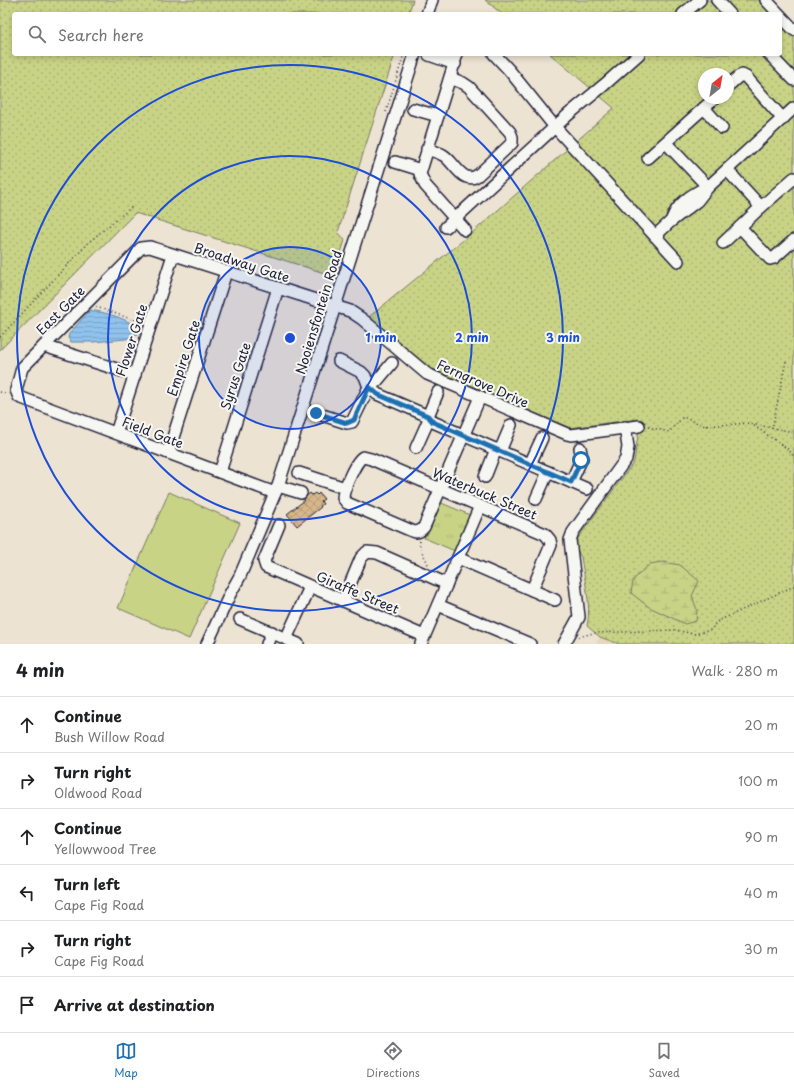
<!DOCTYPE html>
<html lang="en">
<head>
<meta charset="utf-8">
<style>
  :root { --surface:#fff; --page:#f2f2f2; --text:#202124; --muted:#757577; --line:#e0e0e0; --accent:#1f6fb2 }
  body { margin:0; font-family:"Playpen Sans",sans-serif; background:var(--page); color:var(--text) }
  .compass { position:absolute; left:698px; top:68px; width:36px; height:36px; border-radius:50%; background:var(--surface); box-shadow:0 2px 6px #0003; rotate:31deg }
  .stop { position:absolute; width:12px; height:12px; margin:-9px; border:3px solid #1f6fb2; border-radius:50%; background:#fff }
  .stop.end { background:#1f6fb2; border-color:#fff; box-shadow:0 1px 4px #0008 }
  .list { margin:0; padding:0; list-style:none }
  h2 { display:flex; justify-content:space-between; align-items:center; height:52px; margin:0; padding:0 16px; font-size:17px }
  h2 small { font-size:13px; font-weight:400; color:var(--muted) }
  .list li { display:grid; grid-template-columns:26px 1fr auto; gap:12px; align-items:center; box-sizing:border-box; height:56px; padding:0 16px; border-top:1px solid var(--line) }
  .list b { display:block; font-size:15px; white-space:nowrap }
  .list p { margin:0; font-size:13px; white-space:nowrap; color:var(--muted) }
  .list em { font-size:13px; font-style:normal; color:var(--muted) }
  .icon { flex:none; width:22px; height:22px; fill:none; stroke:currentColor; stroke-width:2; stroke-linecap:round; stroke-linejoin:round }
  .map { position:relative; flex:none; width:794px; height:644px; overflow:hidden }
  .search { position:absolute; background:var(--surface); box-shadow:0 2px 6px #0003; left:12px; right:12px; top:12px; height:44px; display:flex; align-items:center; gap:10px; box-sizing:border-box; padding:0 14px; border-radius:4px; color:var(--muted); font-size:15px }
  .sheet { height:388px; background:var(--surface) }
  nav { display:flex; justify-content:space-around; align-items:center; box-sizing:border-box; height:56px; border-top:1px solid var(--line); background:var(--surface); font-size:11px; color:var(--muted) }
  nav a { display:grid; justify-items:center; gap:2px }
  nav .on { color:var(--accent) }
  .map>svg:first-child { display:block }
</style>
</head>
<body>
<div class="map">
<svg width="794" height="644" viewBox="0 0 794 644">
  <defs>
    <pattern id="grass-dots" width="8" height="8" patternUnits="userSpaceOnUse"><rect width="8" height="8" fill="#c8d386"/><path d="M2 2h.1M6 6h.1" fill="none" stroke="#acb575" stroke-width="1.8" stroke-linecap="round"/></pattern>
    <pattern id="wetland-marsh" width="20" height="14" patternUnits="userSpaceOnUse"><rect width="20" height="14" fill="#c8d386"/><path d="M1 5h8M5 5V1M11 12h8M15 12V8" fill="none" stroke="#acb575"/></pattern>
    <pattern id="park-tufts" width="24" height="20" patternUnits="userSpaceOnUse"><rect width="24" height="20" fill="#c8d386"/><path d="M3 7l-1-3M5 7V3M7 7l1-3M15 17l-1-3M17 17v-4M19 17l1-3" fill="none" stroke="#acb575"/></pattern>
    <pattern id="water-rules" width="6" height="5" patternUnits="userSpaceOnUse"><rect width="6" height="5" fill="#8fc2ec"/><path d="M0 2.5h6" fill="none" stroke="#7ba6cb"/></pattern>
    <pattern id="building-cross-hatch" width="8" height="8" patternUnits="userSpaceOnUse"><rect width="8" height="8" fill="#d7b78a"/><path d="M0 0l8 8M0 8l8-8" fill="none" stroke="#b89d78"/></pattern>
  </defs>
  <rect width="100%" height="100%" fill="#ede3d3"/>
  <filter id="ink" filterUnits="userSpaceOnUse"><feTurbulence type="fractalNoise" baseFrequency=".025" numOctaves="2"/><feDisplacementMap in="SourceGraphic" scale="8" xChannelSelector="R" yChannelSelector="G"/><feConvolveMatrix kernelMatrix="1 2 1 2 8 2 1 2 1" color-interpolation-filters="sRGB"/></filter>
  <g filter="url(#ink)">
    <path fill="#e6d6bd" d="M600,637L619,644H596Z"/>
    <g fill="url(#grass-dots)" stroke="#757a60" fill-rule="evenodd">
      <path d="M0,0H413L408,14H14V54H395L338,232L345,240L339,259L340,265L337,277L135,213L0,350Z"/>
      <path d="M485,0H759L772,14H502Z"/>
      <path d="M780,23L794,38V644H619L600,637L587,626C592,606 584,578 581,557C577,551 575,544 578,538L634,462L639,429L638,419L570,428L441,373L429,367L369,317L472,233L614,108L550,54H780ZM704,74H728V98H704Z"/>
    </g>
    <path fill="url(#wetland-marsh)" stroke="#757a60" d="M662,562L680,565L699,581L692,596L697,610L696,621L685,624L649,607L631,593L633,581L636,577L650,564Z"/>
    <path fill="url(#park-tufts)" stroke="#757a60" d="M439,502L470,515L455,551L424,538Z"/>
    <path fill="#c8d386" stroke="#757a60" d="M169,492L240,523L189,639L118,608Z"/>
    <path fill="url(#water-rules)" stroke="#6382a5" d="M90,310C103,312 132,319 138,330L137,334L126,339L93,342H71L68,338L69,334Z"/>
    <path fill="url(#building-cross-hatch)" stroke="#22223b" d="M310,493L312,495L315,493L317,495L319,493L324,499L321,501L323,504L320,506L321,507L297,526L287,514L305,500L304,498Z"/>
    <g fill="none" stroke-linecap="round" stroke-linejoin="round">
      <g stroke="#22223b" stroke-width="14">
        <g id="minor">
          <path d="M717,0L730,14"/>
          <path d="M766,0L779,14"/>
          <path d="M427,14L432,0"/>
          <path d="M683,14L700,0"/>
          <path d="M780,15L794,30"/>
          <path d="M457,54L420,174L425,185L465,230"/>
          <path d="M494,54L509,70L555,127L678,261"/>
          <path d="M769,54L794,80"/>
          <path d="M429,55L455,64"/>
          <path d="M728,86L738,77L742,75L746,77L783,119"/>
          <path d="M704,108L722,128"/>
          <path d="M413,109L438,116"/>
          <path d="M666,143L708,187L794,108"/>
          <path d="M427,149C432,151 438,152 443,155C454,161 463,186 478,175L512,143V137L510,132L469,87L463,83L450,78"/>
          <path d="M648,158L715,98"/>
          <path d="M395,162L421,170"/>
          <path d="M727,170L761,207L740,227L770,259L774,258L794,240"/>
          <path d="M761,207L794,178"/>
          <path d="M672,219C678,203 691,195 705,188"/>
          <path d="M446,227L569,114L604,85L639,54"/>
          <path d="M655,236L670,222L697,201L708,187"/>
          <path d="M723,243L740,227"/>
          <path d="M44,346L135,375"/>
          <path d="M339,361L361,372L365,376L369,387L377,394L428,416L433,422L587,489"/>
          <path d="M480,397L424,527C421,531 417,533 412,531L347,503L343,498C343,490 356,460 363,457L371,459C429,484 487,509 545,534L550,540L551,545L532,590"/>
          <path d="M316,413L347,423L352,422L369,387L377,381L392,363"/>
          <path d="M428,416L438,392"/>
          <path d="M116,433L173,255"/>
          <path d="M416,448L429,419"/>
          <path d="M500,451L511,425"/>
          <path d="M168,453L226,272"/>
          <path d="M530,464L542,438"/>
          <path d="M220,472L278,288"/>
          <path d="M299,473L345,488"/>
          <path d="M485,477L496,449"/>
          <path d="M571,482L582,458L580,448"/>
          <path d="M278,486L301,493"/>
          <path d="M275,493L19,397L16,390L22,368L137,252L141,248L150,247L350,311L362,319L427,374L567,434L571,435L639,426"/>
          <path d="M536,499L548,472"/>
          <path d="M279,525L264,561L266,567L424,636"/>
          <path d="M458,558L555,600"/>
          <path d="M343,601L361,558L367,552L377,553L447,584"/>
          <path d="M438,605L530,644"/>
          <path d="M240,619L298,644"/>
          <path d="M286,639L310,587"/>
          <path d="M207,644L230,594L240,576L278,486L415,54"/>
          <path d="M267,644L272,632"/>
          <path d="M421,644L480,506"/>
          <path d="M564,644L579,617L570,540L573,532L626,459L628,447L625,427"/>
        </g>
      </g>
      <g stroke="#22223b" stroke-width="1.5" stroke-dasharray="1 3" stroke-linecap="butt">
        <path d="M386,112L404,54"/>
        <path d="M96,307L141,322"/>
        <path d="M0,337L90,241L133,206"/>
        <path d="M0,392L8,394"/>
        <path d="M752,424L794,432"/>
        <path d="M648,427L669,432L683,417L705,426L750,423L789,450L794,457"/>
        <path d="M772,429L786,361"/>
        <path d="M420,541C418,550 426,556 428,565"/>
        <path d="M579,637L593,633L675,630L694,634L711,630L716,622L794,586"/>
      </g>
      <use href="#minor" stroke="#f6f6f2" stroke-width="11"/>
    </g>
  </g>
  <g fill="none" stroke-linecap="round" stroke-linejoin="round" filter="url(#ink)">
    <path stroke="#1f6fb2" stroke-width="5" d="M316,413L347,423L354,420L369,387L377,394L428,416L433,422L571,482L581,460"/>
  </g>
  <circle cx="290" cy="338" r="91" fill="#1d4ed8" fill-opacity=".12"/>
  <g fill="none" stroke="#1d4ed8" stroke-width="2">
    <circle cx="290" cy="338" r="91"/>
    <circle cx="290" cy="338" r="182"/>
    <circle cx="290" cy="338" r="273"/>
  </g>
  <g text-anchor="middle" dominant-baseline="central" stroke-width="4" stroke-linejoin="round" paint-order="stroke">
    <g font-size="13" fill="#22223b" stroke="#f6f6f2">
      <text transform="translate(242 262) rotate(18)">Broadway Gate</text>
      <text transform="translate(60 310) rotate(-45)">East Gate</text>
      <text transform="translate(318 312) rotate(-73)">Nooiensfontein Road</text>
      <text transform="translate(131 340) rotate(-72)">Flower Gate</text>
      <text transform="translate(183 358) rotate(-72)">Empire Gate</text>
      <text transform="translate(235 376) rotate(-72)">Syrus Gate</text>
      <text transform="translate(483 383) rotate(24)">Ferngrove Drive</text>
      <text transform="translate(153 432) rotate(21)">Field Gate</text>
      <text transform="translate(485 493) rotate(23)">Waterbuck Street</text>
      <text transform="translate(358 592) rotate(23)">Giraffe Street</text>
    </g>
  </g>
  <circle cx="290" cy="338" r="6" fill="#1d4ed8" stroke="#f6f6f2" stroke-width="2"/>
  <g font-size="12" text-anchor="middle" font-weight="bold" fill="#1d4ed8" stroke="#f6f6f2" stroke-width="4" stroke-linejoin="round" paint-order="stroke">
    <text x="381" y="342">1 min</text>
    <text x="472" y="342">2 min</text>
    <text x="563" y="342">3 min</text>
  </g>
</svg>
<svg class="compass" viewBox="-18 -18 36 36"><path d="M0-13l5 13h-10z" fill="#e53935"/><path d="M0 13l5-13h-10z" fill="#757577"/></svg>
<div class="stop" style="left:581px;top:460px"></div>
<div class="stop end" style="left:316px;top:413px"></div>
<div class="search"><svg class="icon" aria-label="search" viewBox="0 0 24 24"><circle cx="10" cy="10" r="6"/><path d="M15 15l6 6"/></svg>Search here</div>
</div>
<section class="sheet">
<h2>4 min<small>Walk · 280 m</small></h2>
<ul class="list">
<li><svg class="icon" aria-label="ahead" viewBox="0 0 24 24"><path d="M12 20V5M6 11l6-6 6 6"/></svg><div><b>Continue</b><p>Bush Willow Road</p></div><em>20 m</em></li>
<li><svg class="icon" aria-label="right" viewBox="0 0 24 24"><path d="M7 20v-9h11M14 6l5 5-5 5"/></svg><div><b>Turn right</b><p>Oldwood Road</p></div><em>100 m</em></li>
<li><svg class="icon" aria-label="ahead" viewBox="0 0 24 24"><path d="M12 20V5M6 11l6-6 6 6"/></svg><div><b>Continue</b><p>Yellowwood Tree</p></div><em>90 m</em></li>
<li><svg class="icon" aria-label="left" viewBox="0 0 24 24"><path d="M17 20v-9H6M10 6l-5 5 5 5"/></svg><div><b>Turn left</b><p>Cape Fig Road</p></div><em>40 m</em></li>
<li><svg class="icon" aria-label="right" viewBox="0 0 24 24"><path d="M7 20v-9h11M14 6l5 5-5 5"/></svg><div><b>Turn right</b><p>Cape Fig Road</p></div><em>30 m</em></li>
<li><svg class="icon" aria-label="arrive" viewBox="0 0 24 24"><path d="M6 21V4h12l-3 4 3 4H6"/></svg><div><b>Arrive at destination</b></div></li>
</ul>
</section>
<nav>
<a class="on"><svg class="icon" aria-label="map" viewBox="0 0 24 24"><path d="M3 6l6-2 6 2 6-2v14l-6 2-6-2-6 2zM9 4v14M15 6v14"/></svg>Map</a>
<a><svg class="icon" aria-label="directions" viewBox="0 0 24 24"><path d="M12 3l9 9-9 9-9-9zM9 14v-3h6M13 9l2 2-2 2"/></svg>Directions</a>
<a><svg class="icon" aria-label="saved" viewBox="0 0 24 24"><path d="M7 4h10v16l-5-4-5 4z"/></svg>Saved</a>
</nav>
</body>
</html>
